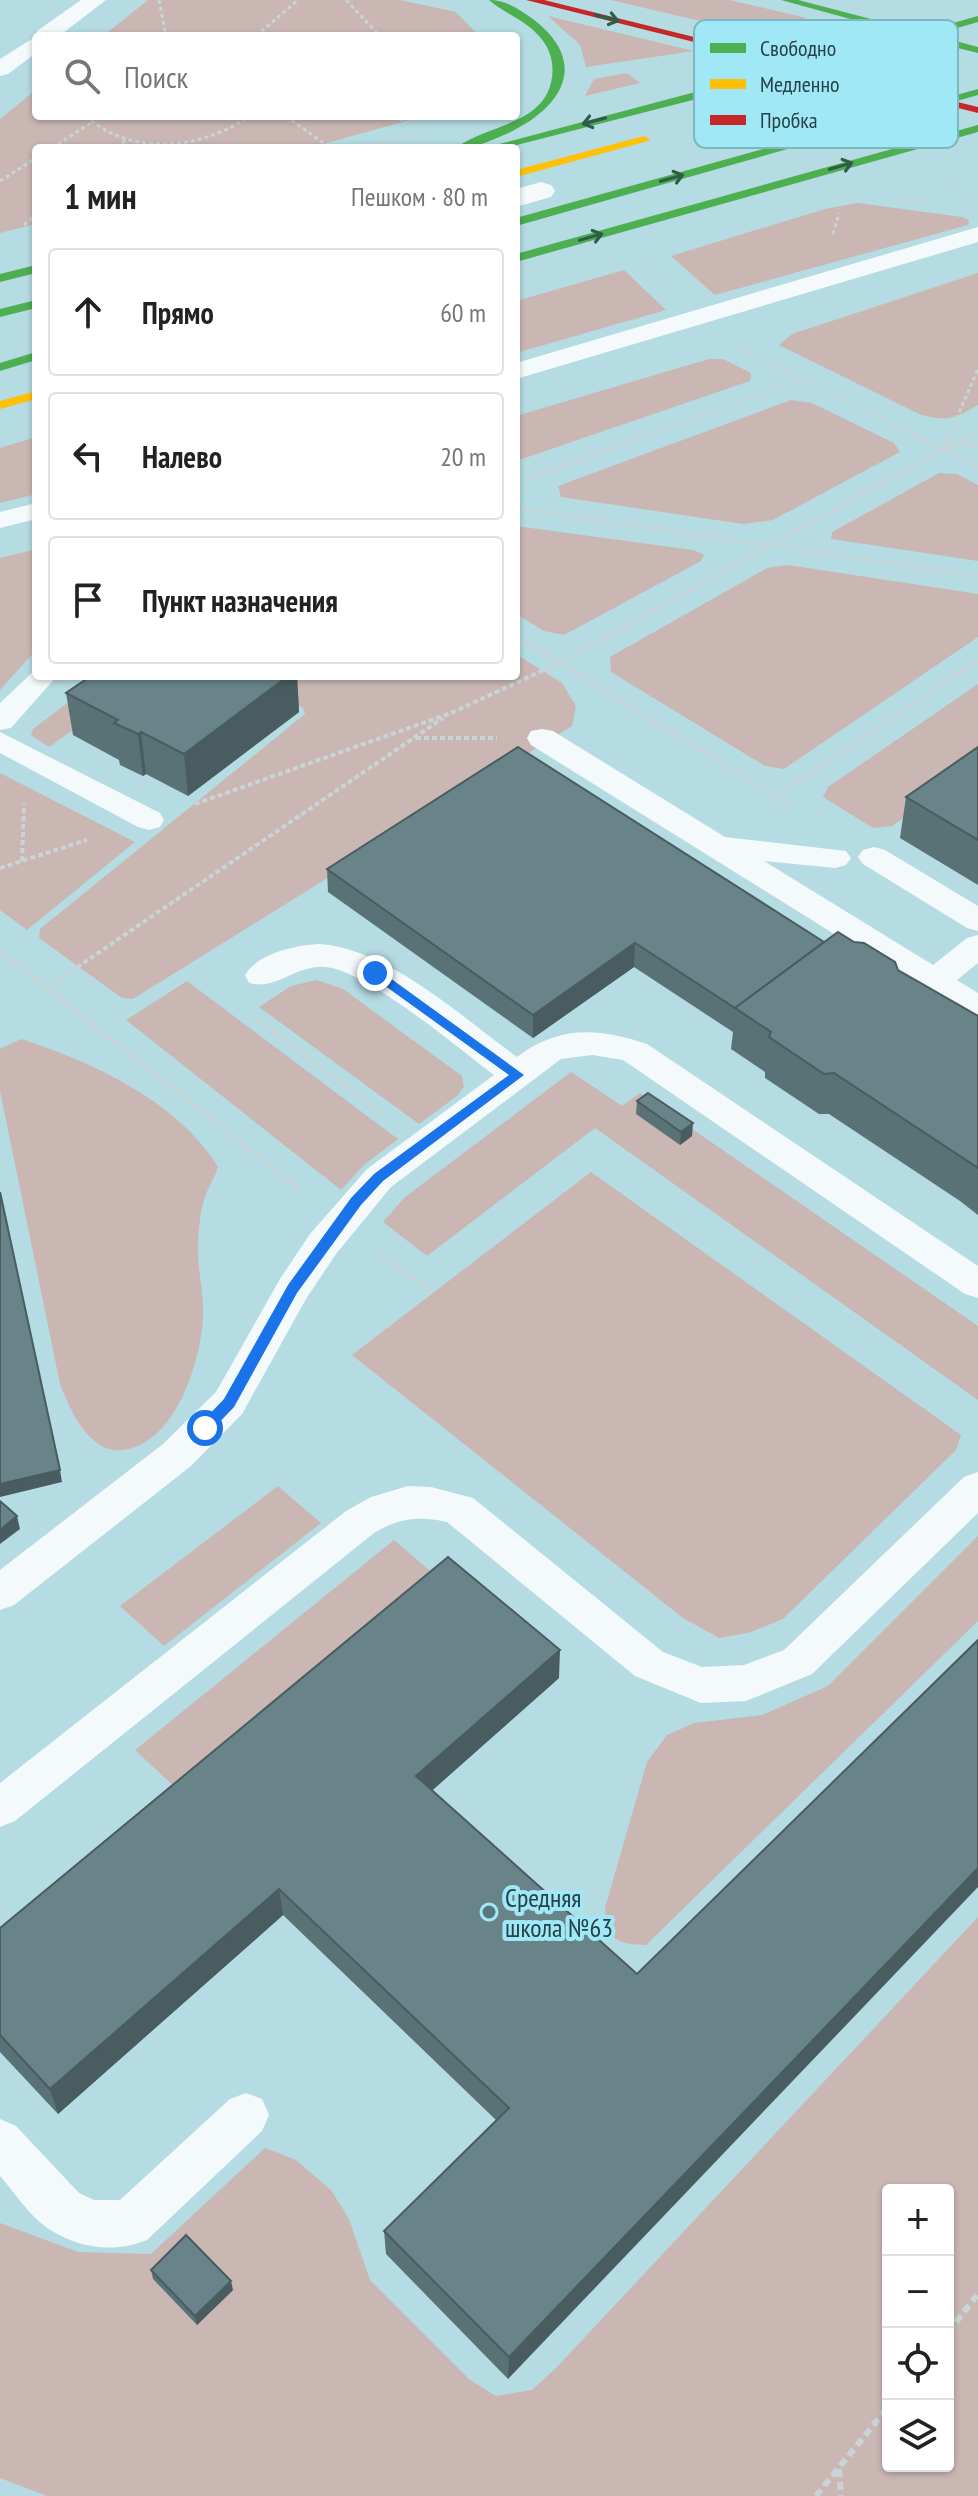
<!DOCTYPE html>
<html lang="ru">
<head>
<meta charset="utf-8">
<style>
  :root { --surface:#fff; --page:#f2f2f2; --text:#222; --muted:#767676; --line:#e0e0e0 }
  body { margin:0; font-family:"PT Sans Narrow",sans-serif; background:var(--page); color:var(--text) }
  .controls { position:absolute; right:24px; bottom:24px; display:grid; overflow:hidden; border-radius:8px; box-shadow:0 2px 6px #0004 }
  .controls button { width:72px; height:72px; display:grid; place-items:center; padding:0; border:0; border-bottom:2px solid var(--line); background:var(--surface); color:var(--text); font:40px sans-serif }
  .stop { position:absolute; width:24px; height:24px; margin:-18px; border:6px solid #1a73e8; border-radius:50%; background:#fff }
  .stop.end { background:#1a73e8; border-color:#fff; box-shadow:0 2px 8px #0008 }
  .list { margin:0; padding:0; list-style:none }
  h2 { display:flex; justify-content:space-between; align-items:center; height:104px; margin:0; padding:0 32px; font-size:34px }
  h2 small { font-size:26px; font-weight:400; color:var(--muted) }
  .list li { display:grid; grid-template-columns:52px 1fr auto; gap:24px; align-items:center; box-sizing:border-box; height:128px; margin:0 16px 16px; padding:0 16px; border:2px solid var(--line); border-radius:8px }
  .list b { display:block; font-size:30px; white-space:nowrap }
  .list em { font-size:26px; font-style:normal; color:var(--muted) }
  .icon { flex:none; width:44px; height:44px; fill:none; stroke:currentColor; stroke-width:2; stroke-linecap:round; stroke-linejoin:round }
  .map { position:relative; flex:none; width:978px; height:2496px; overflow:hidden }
  .search { position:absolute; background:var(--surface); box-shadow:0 2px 6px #0004; left:32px; top:32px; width:488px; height:88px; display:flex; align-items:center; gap:20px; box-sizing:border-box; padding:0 28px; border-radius:8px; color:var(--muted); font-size:30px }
  .panel { position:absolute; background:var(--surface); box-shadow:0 2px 6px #0004; left:32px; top:144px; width:488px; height:536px; border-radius:8px }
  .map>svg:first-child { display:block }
</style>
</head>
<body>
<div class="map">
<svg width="978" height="2496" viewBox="0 0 978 2496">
  <rect width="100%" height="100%" fill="#b5dbe3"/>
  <g fill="#cab7b4" fill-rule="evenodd">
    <path d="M148,0H400L456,12L479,36H103Z"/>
    <path d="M610,0H729L807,18L761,35Z"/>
    <path d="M548,16L694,51L586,67L580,45Z"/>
    <path d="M627,73L640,83L585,96L594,79Z"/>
    <path d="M36,90V116H424L309,148H36V224L0,233V119Z"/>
    <path d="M858,203L962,217L969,220L968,225L715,295L671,256L825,209Z"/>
    <path d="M624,270L666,310L516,353V301Z"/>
    <path d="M978,273V405C954,419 946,422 919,414L779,345L792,334Z"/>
    <path d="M709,359H723L751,373L750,381L516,461V416Z"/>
    <path d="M791,400L812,403L894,443L900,452L773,520L743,524L561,497L558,486Z"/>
    <path d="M36,437V494L0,503V448Z"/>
    <path d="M939,473L957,474L978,485V561L831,539L832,532Z"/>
    <path d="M516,526L693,550L704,555L701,561L564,635L544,631L516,614Z"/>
    <path d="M36,549V650L0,690V558Z"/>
    <path d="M788,565L978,594V637L784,769L765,766L611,672L610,657L767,568Z"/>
    <path d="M516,654L562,683L576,706L572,726L133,999L122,998L39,938L40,929L305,714L303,708L239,676H516Z"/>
    <path d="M978,684V764L892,826L873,828L823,797L828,787Z"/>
    <path d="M86,689L112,702L49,747L31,735L33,729Z"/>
    <path d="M0,773L135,842L27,930L0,910Z"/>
    <path d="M317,980L343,989L462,1076L464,1087L457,1096L419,1124L259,1007L291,986Z"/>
    <path d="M187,981L398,1139L364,1165L341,1190L126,1020Z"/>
    <path d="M21,1039C91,1061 179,1102 218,1167C215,1177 209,1185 206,1195C200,1209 199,1228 198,1244C197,1268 204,1292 203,1317C201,1362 175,1444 123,1450C88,1454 70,1409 60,1384L0,1091V1049Z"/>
    <path d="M571,1072L622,1106L640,1093L978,1326V1400L595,1128L427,1256L383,1222L405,1197Z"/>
    <path d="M591,1172L961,1435L956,1450L783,1619L748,1633L719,1638L683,1618L352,1355Z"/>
    <path d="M278,1486L321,1523L164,1646L120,1606Z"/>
    <path d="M978,1536V1621L646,1945C616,1944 607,1940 605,1908L647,1762L667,1735L694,1723L762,1715L828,1686Z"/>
    <path d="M394,1540L448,1586L191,1802L135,1750Z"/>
    <path d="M978,1917V2496H47L0,2478V2223L78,2252L151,2254L265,2148L296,2160L331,2190L349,2219L370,2280L470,2380L496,2396L532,2390L556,2368ZM888,2190H948V2466H888Z"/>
  </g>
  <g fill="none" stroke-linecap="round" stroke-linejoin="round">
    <g stroke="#c9d4d7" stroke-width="3" stroke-dasharray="4 3" stroke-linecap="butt">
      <path d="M159,0L166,36"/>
      <path d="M346,0L380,36"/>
      <path d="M426,0L451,9"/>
      <path d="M256,36L298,0"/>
      <path d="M86,116C130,157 202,150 249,116"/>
      <path d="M286,116L330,148"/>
      <path d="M379,116L422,123"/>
      <path d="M52,148L91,123"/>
      <path d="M117,148L126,140"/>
      <path d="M360,148L419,134"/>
      <path d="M0,181L36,158"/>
      <path d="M947,182L965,195"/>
      <path d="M896,198L930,203"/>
      <path d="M24,225L36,215"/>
      <path d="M833,234L839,213"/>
      <path d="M649,265L668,283"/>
      <path d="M742,349L920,438"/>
      <path d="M640,438L802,379"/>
      <path d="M948,438L978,369"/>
      <path d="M964,438L978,430"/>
    </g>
    <g stroke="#c9d4d7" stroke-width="4" stroke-dasharray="5 3" stroke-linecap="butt">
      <path d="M916,436L978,467"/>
      <path d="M944,448L949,436"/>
      <path d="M949,448L978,444"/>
      <path d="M516,483L645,436"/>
      <path d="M516,508L978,576"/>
      <path d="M516,636L794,808"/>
      <path d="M416,738H497"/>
      <path d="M776,797L978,660"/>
      <path d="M195,804L451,713L559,663L967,436"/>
      <path d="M22,861L24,804"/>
      <path d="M0,868L87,840"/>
      <path d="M0,951L38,981"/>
      <path d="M57,981L443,718"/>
    </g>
    <g stroke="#c9d4d7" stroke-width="5" stroke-dasharray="6 4" stroke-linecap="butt">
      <path d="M36,979L303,1192"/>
      <path d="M47,988L60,979"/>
      <path d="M256,1019L383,1114"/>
      <path d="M380,1252L433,1293"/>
    </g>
    <g stroke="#c9d4d7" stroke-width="6" stroke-dasharray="8 5" stroke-linecap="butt">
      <path d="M948,2332L978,2294"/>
      <path d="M839,2469L841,2496"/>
      <path d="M816,2496L888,2407"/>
    </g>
    <g fill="#f4fafb" fill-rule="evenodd">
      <path d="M81,0H106L59,36H36V53L8,74L0,76V59L35,37L37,31Z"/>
      <path d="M978,227V242L516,379V363Z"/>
      <path d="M36,503V519L0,528V512Z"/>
      <path d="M36,669V676H57L11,728L0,730V703Z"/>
      <path d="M542,729L553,731L725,837L846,851L851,858L846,865L835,868L764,861L933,965L967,938L978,935V963L957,980L978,993V1020L966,1016L531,745L527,738L531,731Z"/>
      <path d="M0,732L160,813L164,820L160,827L149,830L138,827L0,753Z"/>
      <path d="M874,847L885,850L978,906V931L967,928L863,864L858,857L863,850Z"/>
      <path d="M320,944C389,949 463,1018 517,1057C560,1025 598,1028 647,1044L978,1266V1298L965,1294L623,1060L592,1055L561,1059L391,1187L336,1254L306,1299L242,1414L191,1466L14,1605L0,1610V1570L163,1444L216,1392L280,1279L310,1234L367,1169L494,1075C458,1048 367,971 326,967C297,964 276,991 249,983L245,975C258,953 296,945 320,944Z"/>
      <path d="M978,1472V1513L812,1674L746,1701L701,1703L635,1676L447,1522C418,1516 399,1518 374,1533L15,1821L0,1827V1783L346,1511L371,1497L408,1486L431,1487L473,1498L663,1652L702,1667L744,1665L784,1650L964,1477Z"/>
      <path d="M246,2093L262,2099L269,2115L262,2131L147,2240C113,2254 76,2248 46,2227C29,2215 14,2192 0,2176V2119L16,2126L79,2193L94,2200H120L230,2099Z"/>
    </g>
    <path fill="#f4fafb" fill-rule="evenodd" d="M541,182L551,185L555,191L551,197L516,207V189Z"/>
    <g fill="#4caf50" fill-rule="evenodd">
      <path d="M489,0C506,0 519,9 533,19C593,65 559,111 504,135C488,142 474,148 456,148C487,124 546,125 552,77C554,62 550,48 539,36C525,20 504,13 489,0Z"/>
      <path d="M781,0H798L921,32L978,16V22L933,35L978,47V53L921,39L810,70L505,148H485L909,35Z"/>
      <path d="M978,89V95L516,226V218Z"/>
      <path d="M978,125V132L516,262V254Z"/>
      <path d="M36,265V273L0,282V274Z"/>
      <path d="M36,300V308L0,317V309Z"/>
      <path d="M36,352V360L0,371V363Z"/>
    </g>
    <g fill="#ffc107" fill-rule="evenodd">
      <path d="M644,136L650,139L648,141L516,177V170Z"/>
      <path d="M36,391V399L0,409V401Z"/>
    </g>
    <path fill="#c62828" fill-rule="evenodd" d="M526,0H544L978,107V113Z"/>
  </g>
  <g fill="#597276">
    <path d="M91,676H297L299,712L188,796L146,774L143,776L120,765L119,760L73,735L66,693Z"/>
    <path d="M978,747V885L900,838L906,797Z"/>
    <path d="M327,869L824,942L898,970L978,1016V1215L960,1201L829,1114H819L765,1078V1072L731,1049L733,1032L634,967L533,1038L328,892Z"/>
    <path d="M637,1101L692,1136L680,1145L636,1114Z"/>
    <path d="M559,1678L432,1790L637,1974L508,2379L386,2254L384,2231L496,2120L283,1915L58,2114L0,2052V1928Z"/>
    <path d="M151,2270L233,2290L197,2325L153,2279Z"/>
  </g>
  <g fill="#495c60">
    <path d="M288,676H297L299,712L188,796L184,754Z"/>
    <path d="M141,732L146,774L143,776L138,734Z"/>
    <path d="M635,943L634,967L533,1038V1015Z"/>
    <path d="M693,1123L692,1136L680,1145L681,1132Z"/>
    <path d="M60,1470L62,1482L0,1497V1484Z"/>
    <path d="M17,1516L20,1529L0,1544V1530Z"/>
    <path d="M560,1650L559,1678L417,1804L416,1776Z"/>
    <path d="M978,1868V1887L508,2379L509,2357Z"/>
    <path d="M279,1889L283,1915L58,2114L50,2089Z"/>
    <path d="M231,2281L233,2290L197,2325L195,2316Z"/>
  </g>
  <g fill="#688489" stroke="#495c60" stroke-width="2">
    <path d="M91,676H288L184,754L141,732L138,734L114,723L118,720L66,693Z"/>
    <path d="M518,747L824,942L735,1008L635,943L533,1015L327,869Z"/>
    <path d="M978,747V840L906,797Z"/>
    <path d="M838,932L854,942L864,943L895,962L898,970L978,1016V1168L834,1073L824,1074L769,1037L771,1032L735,1008Z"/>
    <path d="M648,1093L693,1123L681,1132L637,1101Z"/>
    <path d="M0,1192L60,1470L0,1484Z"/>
    <path d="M0,1501L17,1516L0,1530Z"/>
    <path d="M448,1557L560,1650L416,1776L637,1974L978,1640V1868L509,2357L384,2231L509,2108L279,1889L50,2089L0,2035V1928Z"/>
    <path d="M186,2235L231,2281L195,2316L151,2270Z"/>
  </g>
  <defs><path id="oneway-shaft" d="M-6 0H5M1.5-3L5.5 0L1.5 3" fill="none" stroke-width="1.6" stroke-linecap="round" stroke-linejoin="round" transform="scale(2)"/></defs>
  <g stroke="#2f5d4a">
    <use href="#oneway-shaft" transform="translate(607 18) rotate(14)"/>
    <use href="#oneway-shaft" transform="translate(594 121) rotate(165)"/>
    <use href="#oneway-shaft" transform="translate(841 166) rotate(-16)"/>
    <use href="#oneway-shaft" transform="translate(672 178) rotate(-16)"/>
    <use href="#oneway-shaft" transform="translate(591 237) rotate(-16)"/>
  </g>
  <path fill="#1a73e8" d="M370,970H379L524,1075L383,1181L361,1205L297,1293L234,1407L210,1432H200V1424L224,1399L288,1285L351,1198L374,1174L509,1075L370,975Z"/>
  <circle fill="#57787e" stroke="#a1e8f7" stroke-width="3" cx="489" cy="1912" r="8"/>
  <g text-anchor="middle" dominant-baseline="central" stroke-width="8" stroke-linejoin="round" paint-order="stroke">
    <g font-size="26" fill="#254248" stroke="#a1e8f7" text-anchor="start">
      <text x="505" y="1897">Средняя<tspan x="505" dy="30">школа №63</tspan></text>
    </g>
  </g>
  <rect x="694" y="20" width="264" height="128" rx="12" fill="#a1e8f7" stroke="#7cb6c2" stroke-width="2"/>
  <rect x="710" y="43" width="36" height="10" fill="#4caf50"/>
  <rect x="710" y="79" width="36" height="10" fill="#ffc107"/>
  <rect x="710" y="115" width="36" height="10" fill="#c62828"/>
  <g font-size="22" fill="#254248">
    <text x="760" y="56">Свободно</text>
    <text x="760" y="92">Медленно</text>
    <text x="760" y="128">Пробка</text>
  </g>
</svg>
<div class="controls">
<button>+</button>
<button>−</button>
<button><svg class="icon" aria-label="locate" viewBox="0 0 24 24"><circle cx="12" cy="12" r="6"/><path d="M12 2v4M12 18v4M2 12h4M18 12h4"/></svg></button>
<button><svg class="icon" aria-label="layers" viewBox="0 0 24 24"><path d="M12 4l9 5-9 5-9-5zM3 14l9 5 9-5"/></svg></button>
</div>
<div class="stop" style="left:205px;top:1428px"></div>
<div class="stop end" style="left:375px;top:973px"></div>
<div class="search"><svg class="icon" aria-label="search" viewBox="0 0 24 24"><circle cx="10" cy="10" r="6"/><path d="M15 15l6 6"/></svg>Поиск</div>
<section class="panel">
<h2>1 мин<small>Пешком · 80 m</small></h2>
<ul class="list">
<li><svg class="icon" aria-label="ahead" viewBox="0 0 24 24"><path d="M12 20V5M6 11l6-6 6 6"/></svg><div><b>Прямо</b></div><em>60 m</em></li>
<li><svg class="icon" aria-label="left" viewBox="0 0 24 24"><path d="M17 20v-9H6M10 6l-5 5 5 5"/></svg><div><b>Налево</b></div><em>20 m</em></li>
<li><svg class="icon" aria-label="arrive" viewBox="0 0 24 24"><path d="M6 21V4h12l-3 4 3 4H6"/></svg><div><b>Пункт назначения</b></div></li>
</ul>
</section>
</div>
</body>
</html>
